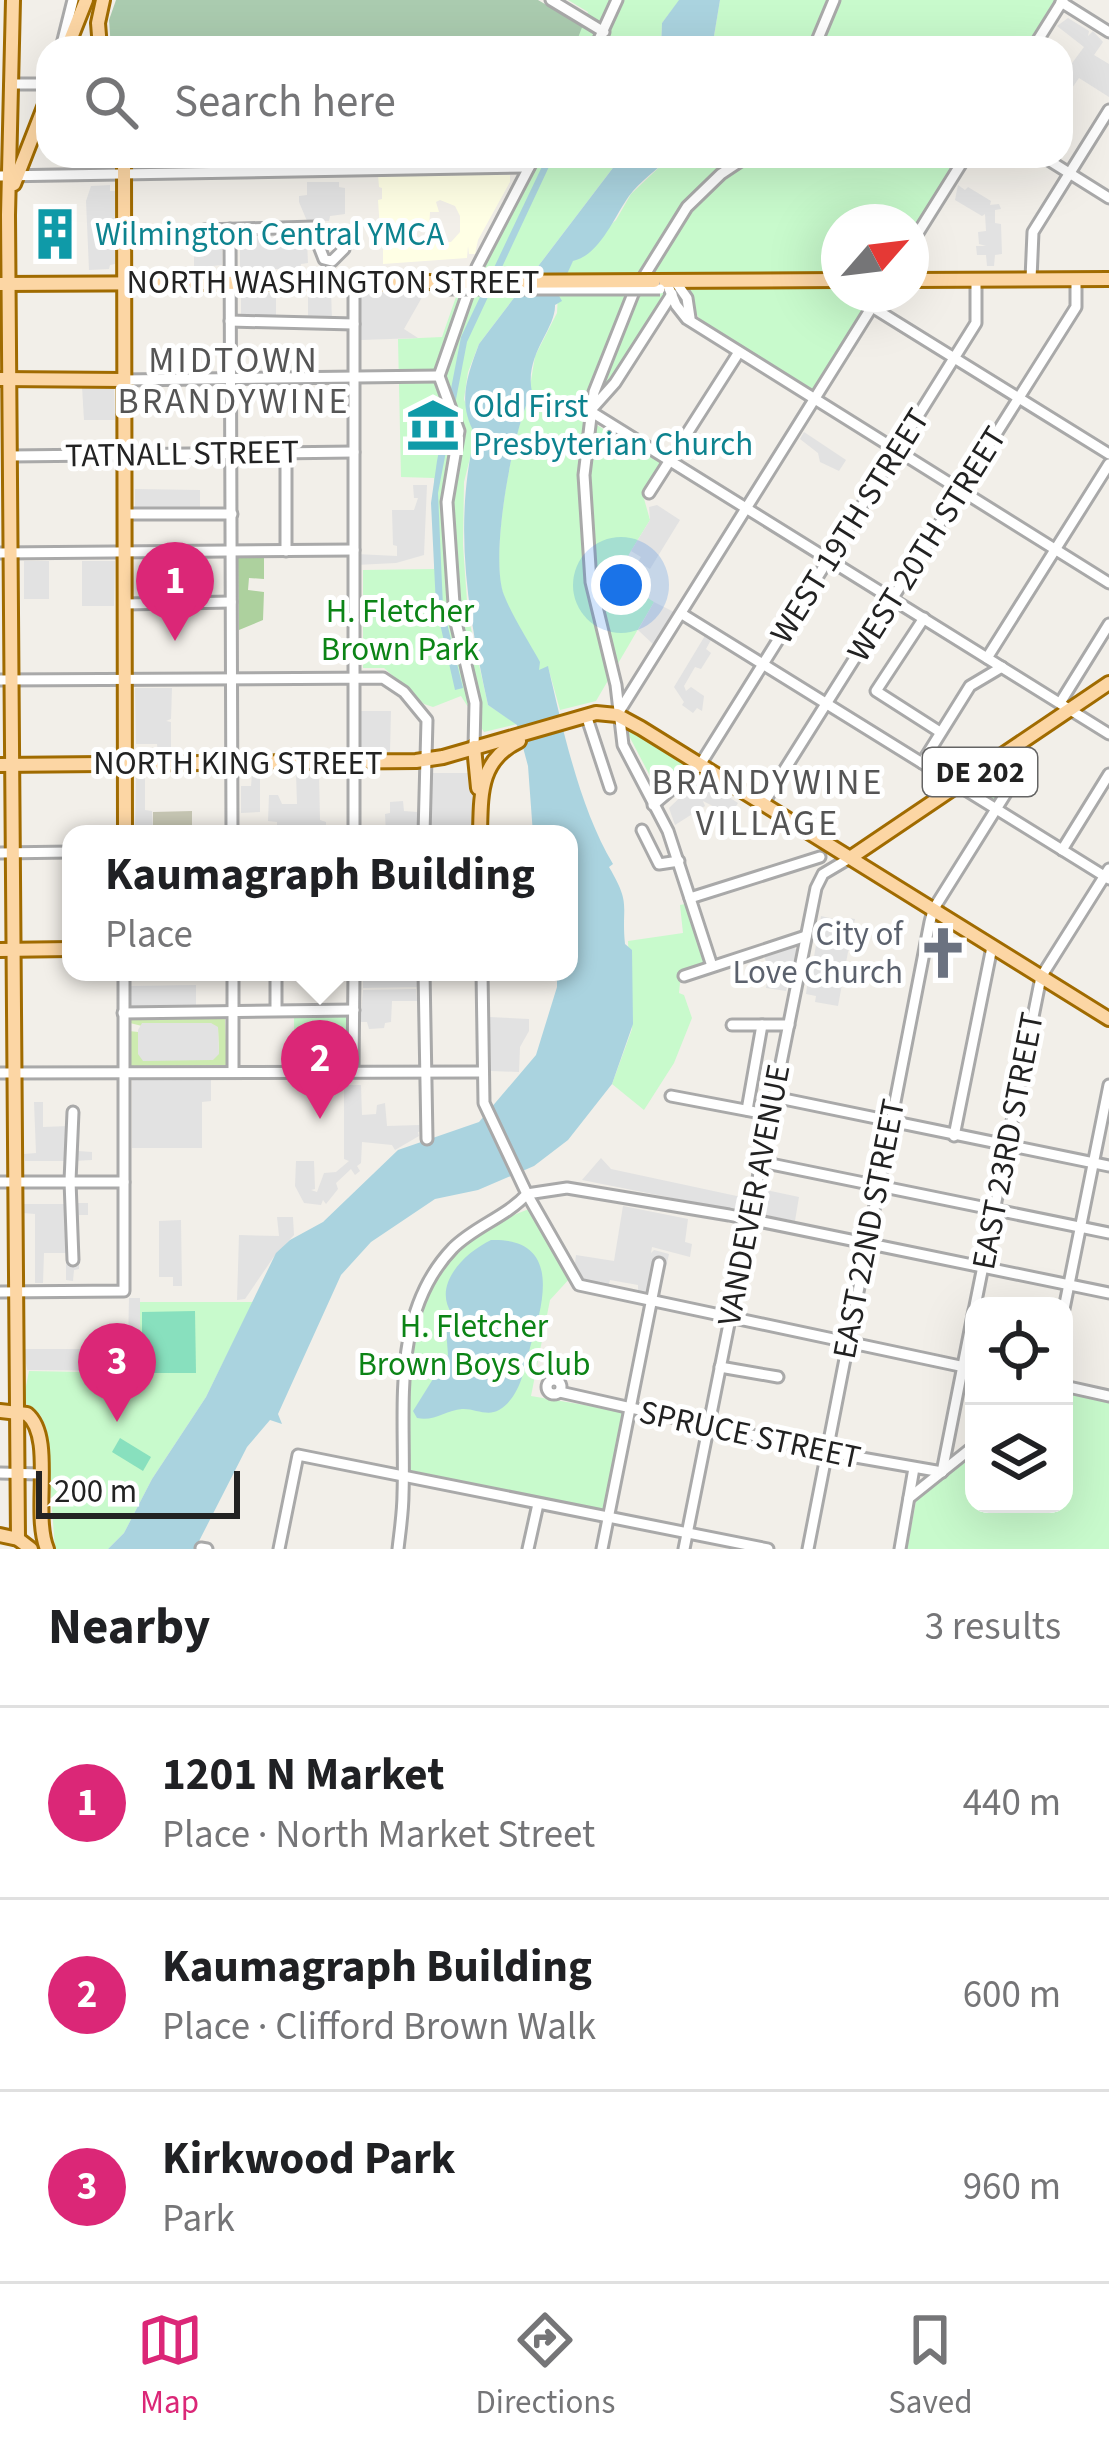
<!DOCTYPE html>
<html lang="en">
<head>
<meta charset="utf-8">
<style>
  :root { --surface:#fff; --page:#f2f2f2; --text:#202124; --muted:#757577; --line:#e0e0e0; --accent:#db2777 }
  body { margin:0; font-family:"Source Sans 3",sans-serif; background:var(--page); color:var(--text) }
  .controls { position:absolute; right:36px; bottom:36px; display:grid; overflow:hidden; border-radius:24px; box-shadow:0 12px 48px #0002 }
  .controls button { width:108px; height:108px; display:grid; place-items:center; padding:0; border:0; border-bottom:3px solid var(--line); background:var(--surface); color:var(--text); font:60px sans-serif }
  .compass { position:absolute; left:821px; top:204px; width:108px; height:108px; border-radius:50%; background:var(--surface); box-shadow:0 12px 48px #0002; rotate:62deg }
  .scale { position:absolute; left:36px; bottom:30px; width:204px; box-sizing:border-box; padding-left:12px; border:6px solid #222; border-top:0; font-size:33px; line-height:42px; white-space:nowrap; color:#222; -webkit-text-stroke:9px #fff; paint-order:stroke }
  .you { position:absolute; left:621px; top:585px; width:42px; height:42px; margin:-30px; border:9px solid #fff; border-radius:50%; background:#1a73e8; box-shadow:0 0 0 18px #1a73e833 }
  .badge { display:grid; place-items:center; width:78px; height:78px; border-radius:50%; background:var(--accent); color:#fff; font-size:39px; font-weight:700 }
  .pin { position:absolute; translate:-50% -99px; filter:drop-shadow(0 3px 6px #0008) }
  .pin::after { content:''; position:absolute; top:63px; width:42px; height:36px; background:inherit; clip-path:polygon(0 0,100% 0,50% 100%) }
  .popup { position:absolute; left:62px; top:825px; width:516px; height:156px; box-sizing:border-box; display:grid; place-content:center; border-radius:24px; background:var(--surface); filter:drop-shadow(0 3px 9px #0005); font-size:39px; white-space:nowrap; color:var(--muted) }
  .popup b { font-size:45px; color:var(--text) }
  .popup::after { content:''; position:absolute; left:50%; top:100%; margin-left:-24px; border:24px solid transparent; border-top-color:var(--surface) }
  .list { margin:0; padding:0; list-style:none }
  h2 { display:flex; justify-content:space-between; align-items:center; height:156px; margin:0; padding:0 48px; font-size:51px }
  h2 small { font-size:39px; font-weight:400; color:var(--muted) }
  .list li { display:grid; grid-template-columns:78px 1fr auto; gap:36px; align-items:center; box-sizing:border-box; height:192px; padding:0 48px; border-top:3px solid var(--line) }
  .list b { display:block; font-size:45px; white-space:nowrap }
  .list p { margin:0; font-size:39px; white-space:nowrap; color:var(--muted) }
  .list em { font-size:39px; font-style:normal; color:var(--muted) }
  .icon { flex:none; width:66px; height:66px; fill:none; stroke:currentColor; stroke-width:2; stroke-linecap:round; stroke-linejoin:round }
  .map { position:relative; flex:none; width:1109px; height:1549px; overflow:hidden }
  .search { position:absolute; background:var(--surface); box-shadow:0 12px 48px #0002; left:36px; right:36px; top:36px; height:132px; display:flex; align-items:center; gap:30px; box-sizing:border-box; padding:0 42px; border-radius:36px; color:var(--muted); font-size:45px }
  .sheet { height:732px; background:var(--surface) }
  nav { display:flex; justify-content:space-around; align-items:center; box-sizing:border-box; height:168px; border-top:3px solid var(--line); background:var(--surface); font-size:33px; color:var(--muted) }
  nav a { display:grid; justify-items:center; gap:6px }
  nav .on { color:var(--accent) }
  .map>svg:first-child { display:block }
</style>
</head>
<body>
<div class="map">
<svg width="1109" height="1549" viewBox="0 0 1109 1549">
  <rect width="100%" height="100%" fill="#f2efe9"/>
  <path fill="#ffffe5" d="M381,173L510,175V182L478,240L475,254H469L468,246L467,258L383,264V241L391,244L451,242L460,232V216L455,206L440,200L436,202L439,212H430L429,230H380L378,200L382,199V188L379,187L378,175Z"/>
  <path fill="#c7c7b4" d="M192,811V834H153V812Z"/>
  <path fill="#cdebb0" d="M130,1017H225L227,1065L131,1067L129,1031L138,1032V1053L213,1056L219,1053L218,1028L210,1023H143L142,1026L130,1023Z"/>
  <path fill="#add19e" d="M264,553V579L249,578L248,590L264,592L263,620L239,630L238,556Z"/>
  <g fill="#aacbaf">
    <path d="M116,0H538L593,32L584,48H111L109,20Z"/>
    <path d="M206,156H522L506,161L206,163Z"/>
  </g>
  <g fill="#c8facc">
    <path d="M568,0H679V1L662,23L661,48H574L588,12Z"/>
    <path d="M720,0H1055L1025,48H712Z"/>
    <path d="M527,156H622L479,344L468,372L464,399L476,434L464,482L463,545L468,615L488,705L517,724L484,732L461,696L433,707L424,704L384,668H363V570L434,569V478L401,477L398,339L442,337L457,294Z"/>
    <path d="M671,156H958L911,232V222H839V294H873L813,391L703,325L695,311L659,308L598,399L588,400L585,418L661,463L643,495L650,520L615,577L654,602L596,701L560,710L548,667L539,671C528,646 512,620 503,594C490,554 512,430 532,392L530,387L535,356L557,313L558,294L573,260L616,220L631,194Z"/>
    <path d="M631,729L693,769L660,795L627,732Z"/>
    <path d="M1019,752L1021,758L995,802L970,786Z"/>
    <path d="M685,904L704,964L681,973L679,993L684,995L692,1018L674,1063L644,1110L612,1084L632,1029L628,941L683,933L680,905Z"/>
    <path d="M294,1010H354L353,1071H294Z"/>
    <path d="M529,1209L571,1277L550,1300L531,1396L626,1412L606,1513L407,1473C404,1351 396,1258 529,1209Z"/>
    <path d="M137,1302H253L206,1397L152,1479L124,1533L108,1549H55L46,1427L41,1416L23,1401L29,1371L136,1373Z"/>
    <path d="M1064,1393L1109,1403V1549H907L917,1496L974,1453V1504H1064Z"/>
  </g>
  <g fill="#88e0be">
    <path d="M195,1311L196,1373H142V1312Z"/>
    <path d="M120,1438L151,1457L143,1471L112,1452Z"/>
  </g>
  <g fill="#e2e2e2">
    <path d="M1068,18L1089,31L1088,36L1093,31L1103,42L1094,55L1109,64V97L1079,78L1061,104V72L1064,74L1084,47L1057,26Z"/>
    <path d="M136,156H192V166H141Z"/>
    <path d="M307,182H339V187L345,188V214L330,216L329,221H307L299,202V196L307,195Z"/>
    <path d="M110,185V191H115V219L110,220V230L115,231V264L110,265L109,269L89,270L86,201L91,186Z"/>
    <path d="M958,185L965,190L968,187L991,201L990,205L999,204L1001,209L995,210V223L1001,224L1002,254L995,255L994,266H987L986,255H977L976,246H986L979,244L978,232L986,231L985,214L982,216L955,200Z"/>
    <path d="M301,236V240L307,241L308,263L301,264L300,269H240V240L245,237Z"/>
    <path d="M215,238V243H222V265L194,268V241Z"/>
    <path d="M246,291H276V318L241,317V294Z"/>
    <path d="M331,291L332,320L308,321V292Z"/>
    <path d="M361,292H425L404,329L418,338L361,340Z"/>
    <path d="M82,387H114L115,420H84Z"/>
    <path d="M804,432L846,460L839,471L820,462L818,453L800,439Z"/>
    <path d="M413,485H427L424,555L396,563L356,565V554L397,556V546L393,545L392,510H414L418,498H414Z"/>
    <path d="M135,489L200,490V512L135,510Z"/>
    <path d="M657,505L680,520L650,569L638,562L641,557L631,551L650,520L649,507Z"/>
    <rect x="24" y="561" width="25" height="38"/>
    <path d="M82,561H115L114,606H82Z"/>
    <path d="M654,602L674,612L654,645L638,630Z"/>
    <path d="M706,634L712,638L706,649L711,653L701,669L695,667L684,686L686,691L691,687L704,696L702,711L697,708L693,713L682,705L684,702L674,687Z"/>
    <path d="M135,688H172L171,719L166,721L171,722V751L158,754L157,744H136Z"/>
    <path d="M361,711H391L390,753L361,754Z"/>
    <path d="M260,773V812L241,813V786H251L252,774Z"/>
    <path d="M431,773H472V834H429Z"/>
    <path d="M296,774H319L320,820L326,822V834H277V822L268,821L269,795H278L282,804H297Z"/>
    <path d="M136,775H145V810L152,811L153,834H135Z"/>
    <path d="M696,782L702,788L707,783L738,803L727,820L722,817L724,812L703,801L705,806L675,825L669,808Z"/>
    <path d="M403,801L404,811L417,812V834H386L385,814L390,813V802Z"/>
    <path d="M821,916L847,922L849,918L855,919L854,923L862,926L861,936H855L848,952L838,1006L815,1002L816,996L806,994L807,986L815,987L816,981L810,980Z"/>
    <path d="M793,946L797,951L786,991L766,988L769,970L764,956Z"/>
    <path d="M418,975L419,987L363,988V976Z"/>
    <path d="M196,985V1006H130V986Z"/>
    <path d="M416,989L417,1001H392L391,1022L385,1023L384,1028L369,1029L367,1022H360L363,990Z"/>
    <path d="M489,1017L529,1019V1031L520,1047L519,1072L491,1071Z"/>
    <path d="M142,1023H211L218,1027L219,1054L213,1060L143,1061L138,1054V1030Z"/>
    <path d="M419,1079H430V1131L418,1132L419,1136L395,1150L392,1145L362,1142L361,1163L357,1166L360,1171L355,1175L351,1169L336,1183L338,1189L326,1204L323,1200L321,1205L304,1203L295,1186L296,1161H314L315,1189L311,1190L317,1192L324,1173L336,1172L349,1161L344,1159V1085H361L362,1115L376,1114L377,1105L385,1103L387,1126L420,1125Z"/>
    <path d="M132,1080H211V1101L202,1102V1148H132Z"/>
    <path d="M34,1102H43V1127L69,1126V1112H79L78,1151L92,1152V1160L74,1161L66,1175L65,1161H25L24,1154L36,1153Z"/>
    <path d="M601,1158L611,1169L746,1198L743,1212L582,1180Z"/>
    <path d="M766,1190L799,1197L795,1221L761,1214Z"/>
    <path d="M65,1192H73L75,1203H88V1215H79V1269L74,1270L73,1281L66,1280V1253H44L43,1283H35V1214L23,1213V1204H65Z"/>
    <path d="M623,1206L688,1219L685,1242L692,1244L690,1257L652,1247L651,1253L654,1250L669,1254L664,1275L651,1295L638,1293V1285L610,1280L608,1287L585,1281L575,1263L576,1255L614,1261Z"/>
    <path d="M277,1217H293L294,1235L273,1258L245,1299L237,1300L239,1235L279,1236Z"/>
    <path d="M181,1220L182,1286H173V1277H159V1221Z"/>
    <path d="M129,1298H140V1371L27,1370L24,1349H115L116,1345H128Z"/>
  </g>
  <g fill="#aad3df">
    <path d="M679,0H720L712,48H661L662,23Z"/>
    <path d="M547,156H554L467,342L438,493L443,607L463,688L455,690L436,606L431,503L437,461L461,337Z"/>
    <path d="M622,156H671C658,169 640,181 629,196C614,217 600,255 573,261L558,294L562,301L555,305C556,329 524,355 532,392C513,428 489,557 504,595C513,618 528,640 540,662L539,670L548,666C563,730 580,809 613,864L609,867C632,906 621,904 625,944L632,950L633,1024L612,1084L568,1140L534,1166L478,1190L435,1199L371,1242L341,1275L278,1414L282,1424L270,1420L247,1447L195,1549H108L124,1533L152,1479L206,1397L276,1253L290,1240L323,1222L398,1150L479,1122L536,1055L557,987V972H569V834H533L528,766L517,725L488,705C468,613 453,527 475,434C457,403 467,376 479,344Z"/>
    <path d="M491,1240C560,1238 545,1299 531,1344C525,1366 521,1397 499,1410C487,1417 474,1408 462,1409C446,1410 434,1422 417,1418L413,1411L448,1355L446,1329L452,1314C432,1285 464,1253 491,1240Z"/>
  </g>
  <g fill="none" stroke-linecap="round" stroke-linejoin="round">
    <g stroke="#a9a9a9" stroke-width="15">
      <g id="minor">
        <path d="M551,0L604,32"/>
        <path d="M1061,2L1109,32"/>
        <path d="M61,48L73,0"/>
        <path d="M595,48L617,0"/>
        <path d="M814,48L834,0"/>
        <path d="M1033,48L1063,0"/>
        <path d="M10,84H48"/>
        <path d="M1042,156L1109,198"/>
        <path d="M0,176L529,167"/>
        <path d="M230,229L232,834"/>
        <path d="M204,230L315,227L340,239L344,249L332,261L324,259L315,236L306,229"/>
        <path d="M911,244L966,156"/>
        <path d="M1031,279L1033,232L1109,110"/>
        <path d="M666,281L676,305L687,319L1109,583"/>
        <path d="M675,281L687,298L690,318"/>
        <path d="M354,282V834"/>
        <path d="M872,307L1109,454"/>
        <path d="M230,321L354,324"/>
        <path d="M124,380L439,376"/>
        <path d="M590,411L1109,734"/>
        <path d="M590,411L615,383L672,294"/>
        <path d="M286,453V551"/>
        <path d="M11,456L354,452"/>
        <path d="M649,493L739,352"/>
        <path d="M125,514H232"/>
        <path d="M0,553L354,550"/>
        <path d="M125,604L231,602"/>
        <path d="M682,614L1109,879"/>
        <path d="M924,618L876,691L940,732"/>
        <path d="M987,658L1109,464"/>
        <path d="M0,680L383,678L404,692L427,720L424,834"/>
        <path d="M1060,703L1109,624"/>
        <path d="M586,715L610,788"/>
        <path d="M617,715L880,294"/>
        <path d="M474,747L475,703L455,618L447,502L459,431L439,376L477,267L535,156"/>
        <path d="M922,763L970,686L1002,667"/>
        <path d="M763,804L1076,307V279"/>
        <path d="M653,805L700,765L976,323V279"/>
        <path d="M642,830L659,864L679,861"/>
        <path d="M1062,850L1109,774"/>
        <path d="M0,853L71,852"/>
        <path d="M690,898L820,857"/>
        <path d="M712,966L668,831L623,745L616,685L591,582L584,475L594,392L633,294L687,207L721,174L748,156"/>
        <path d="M233,972V1072"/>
        <path d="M276,972V1010"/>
        <path d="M424,972L427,1139"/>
        <path d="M482,972L484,1103L527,1194L579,1285L974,1369"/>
        <path d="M684,976L806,936"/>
        <path d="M123,1013L354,1010"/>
        <path d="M732,1025H789"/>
        <path d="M353,1071L354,972"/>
        <path d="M0,1073L482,1072"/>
        <path d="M671,1096L771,1115"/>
        <path d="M774,1097L1109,1166"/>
        <path d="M747,1110L762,1025"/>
        <path d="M73,1112L70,1181L73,1260"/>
        <path d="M954,1136L992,947"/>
        <path d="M761,1162L1109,1233"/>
        <path d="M0,1182H124"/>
        <path d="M527,1194L567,1188L729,1215L1109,1293"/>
        <path d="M0,1292L124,1291V972"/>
        <path d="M975,1306L1041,977L1109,869"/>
        <path d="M1064,1309L1109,1085"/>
        <path d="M720,1367L778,1377"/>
        <circle cx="554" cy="1387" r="7"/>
        <path d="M1064,1386L1109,1396"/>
        <path d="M560,1392L827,1452L942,1472"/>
        <path d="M942,1472L974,1310"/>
        <path d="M0,1473L40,1474"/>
        <path d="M909,1498L974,1446"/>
        <path d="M201,1548L207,1549"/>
        <path d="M279,1549L298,1455L768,1549"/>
        <path d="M398,1549C400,1531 403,1512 403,1494C406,1411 389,1315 453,1248C475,1226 506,1217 527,1194"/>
        <path d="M528,1549L538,1504"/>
        <path d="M602,1549L659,1263"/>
        <path d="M684,1549L816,888L823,874L850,858"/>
        <path d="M808,1549L930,922L933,910L1023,766L1019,745"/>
        <path d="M900,1549L914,1468"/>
      </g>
    </g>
    <g stroke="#a06b00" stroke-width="18">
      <g id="major">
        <path d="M13,0L8,215L18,1539"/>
        <path d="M67,48L86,0"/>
        <path d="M100,48L98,23L103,0"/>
        <path d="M124,156L125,834"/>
        <path d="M14,184L48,97"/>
        <path d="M911,280L1109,279"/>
        <path d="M654,281L839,280"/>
        <path d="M0,284L445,282"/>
        <path d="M0,379L124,380"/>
        <path d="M474,747L478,788"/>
        <path d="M0,765L416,761L443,757L596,713L617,715L641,728L1109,1019"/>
        <path d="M480,834C481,795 479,760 519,741"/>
        <path d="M850,858L1109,683"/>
        <path d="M0,950L71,949"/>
        <path d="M0,1411L27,1414C55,1437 32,1513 47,1549"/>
        <path d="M0,1535L18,1539L31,1549"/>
      </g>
    </g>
    <use href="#minor" stroke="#fff" stroke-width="9"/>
    <use href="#major" stroke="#fcd6a4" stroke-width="12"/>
    <g stroke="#a9a9a9" stroke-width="15" stroke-linecap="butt">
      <path id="minor-bridge" d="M445,289H660"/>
    </g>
    <g stroke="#a06b00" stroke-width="18" stroke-linecap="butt">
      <path id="major-bridge" d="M445,282L654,281"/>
    </g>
    <use href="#minor-bridge" stroke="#fff" stroke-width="9"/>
    <use href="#major-bridge" stroke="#fcd6a4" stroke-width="12"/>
  </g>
  <defs>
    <g id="building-bare" transform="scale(4.14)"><path d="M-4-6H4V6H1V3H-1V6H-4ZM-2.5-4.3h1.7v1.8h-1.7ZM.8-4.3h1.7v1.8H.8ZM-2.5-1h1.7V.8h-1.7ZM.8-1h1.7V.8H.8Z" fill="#0f9aa8" stroke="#fff" stroke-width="2.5" paint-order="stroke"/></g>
    <g id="museum-bare" transform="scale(4.14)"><path d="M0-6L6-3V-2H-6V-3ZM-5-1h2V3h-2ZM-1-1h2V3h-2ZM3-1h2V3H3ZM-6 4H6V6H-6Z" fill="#0f9aa8" stroke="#fff" stroke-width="2.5" paint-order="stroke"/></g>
    <g id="church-bare" transform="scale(4.14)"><path d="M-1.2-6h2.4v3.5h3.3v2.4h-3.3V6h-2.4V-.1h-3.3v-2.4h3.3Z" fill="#6b7280" stroke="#fff" stroke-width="2.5" paint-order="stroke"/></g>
  </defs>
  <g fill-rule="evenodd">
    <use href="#building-bare" x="55" y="234"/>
    <use href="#museum-bare" x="433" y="425"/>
    <use href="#church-bare" x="943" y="953"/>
  </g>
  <g text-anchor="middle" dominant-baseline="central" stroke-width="10" stroke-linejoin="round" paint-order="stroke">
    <rect fill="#fff" stroke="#646464" stroke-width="3" x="923" y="748" width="114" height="48" rx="9"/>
    <g font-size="30" font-weight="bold" fill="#222">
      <text x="980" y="772">DE 202</text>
    </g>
    <g font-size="33" fill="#0d838f" stroke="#fff" text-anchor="start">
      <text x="95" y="234">Wilmington Central YMCA</text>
      <text x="473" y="406">Old First<tspan x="473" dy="38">Presbyterian Church</tspan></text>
    </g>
    <g font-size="33" fill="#222" stroke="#fff">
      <text x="333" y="282">NORTH WASHINGTON STREET</text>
      <text transform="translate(182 454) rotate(-1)">TATNALL STREET</text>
      <text transform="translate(850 526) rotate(-58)">WEST 19TH STREET</text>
      <text transform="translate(927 544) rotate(-58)">WEST 20TH STREET</text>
      <text x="238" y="763">NORTH KING STREET</text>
      <text transform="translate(1008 1141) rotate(-79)">EAST 23RD STREET</text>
      <text transform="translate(754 1195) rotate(-79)">VANDEVER AVENUE</text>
      <text transform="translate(869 1229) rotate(-79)">EAST 22ND STREET</text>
      <text transform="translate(750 1435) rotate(12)">SPRUCE STREET</text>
    </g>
    <g font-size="33" fill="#0c8416" stroke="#fff">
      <text x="400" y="611">H. Fletcher<tspan x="400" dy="38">Brown Park</tspan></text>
      <text x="474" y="1326">H. Fletcher<tspan x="474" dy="38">Brown Boys Club</tspan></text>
    </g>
    <g font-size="33" fill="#5b616d" stroke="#fff" text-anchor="end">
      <text x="903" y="934">City of<tspan x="903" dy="38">Love Church</tspan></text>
    </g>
    <g font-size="36" letter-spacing="3" fill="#555" stroke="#fff">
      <text x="234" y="360">MIDTOWN<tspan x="234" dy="41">BRANDYWINE</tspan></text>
      <text x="768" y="782">BRANDYWINE<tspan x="768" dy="41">VILLAGE</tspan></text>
    </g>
  </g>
</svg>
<div class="controls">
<button><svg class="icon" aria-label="locate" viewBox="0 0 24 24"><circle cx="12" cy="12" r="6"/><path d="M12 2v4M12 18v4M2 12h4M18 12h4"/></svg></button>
<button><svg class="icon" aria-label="layers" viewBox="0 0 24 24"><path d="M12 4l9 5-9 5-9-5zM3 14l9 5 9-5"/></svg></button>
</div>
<svg class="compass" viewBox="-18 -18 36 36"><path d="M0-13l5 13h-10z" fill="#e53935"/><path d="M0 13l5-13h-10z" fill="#757577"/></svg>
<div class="scale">200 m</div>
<div class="you"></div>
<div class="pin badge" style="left:175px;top:641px">1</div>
<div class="pin badge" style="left:320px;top:1119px">2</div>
<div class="popup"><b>Kaumagraph Building</b>Place</div>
<div class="pin badge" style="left:117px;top:1422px">3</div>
<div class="search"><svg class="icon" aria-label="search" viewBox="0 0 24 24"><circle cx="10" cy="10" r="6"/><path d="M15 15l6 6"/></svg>Search here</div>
</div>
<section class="sheet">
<h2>Nearby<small>3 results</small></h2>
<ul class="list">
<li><span class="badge">1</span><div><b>1201 N Market</b><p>Place · North Market Street</p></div><em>440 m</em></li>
<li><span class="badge">2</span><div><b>Kaumagraph Building</b><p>Place · Clifford Brown Walk</p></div><em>600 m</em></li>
<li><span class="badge">3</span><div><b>Kirkwood Park</b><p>Park</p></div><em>960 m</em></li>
</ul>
</section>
<nav>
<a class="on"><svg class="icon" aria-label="map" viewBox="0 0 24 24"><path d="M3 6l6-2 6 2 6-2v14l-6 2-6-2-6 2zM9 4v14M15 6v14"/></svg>Map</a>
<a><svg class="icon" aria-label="directions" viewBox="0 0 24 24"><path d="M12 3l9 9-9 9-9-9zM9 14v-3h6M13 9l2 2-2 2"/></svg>Directions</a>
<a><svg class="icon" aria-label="saved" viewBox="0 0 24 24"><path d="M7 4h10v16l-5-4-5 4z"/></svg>Saved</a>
</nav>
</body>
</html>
